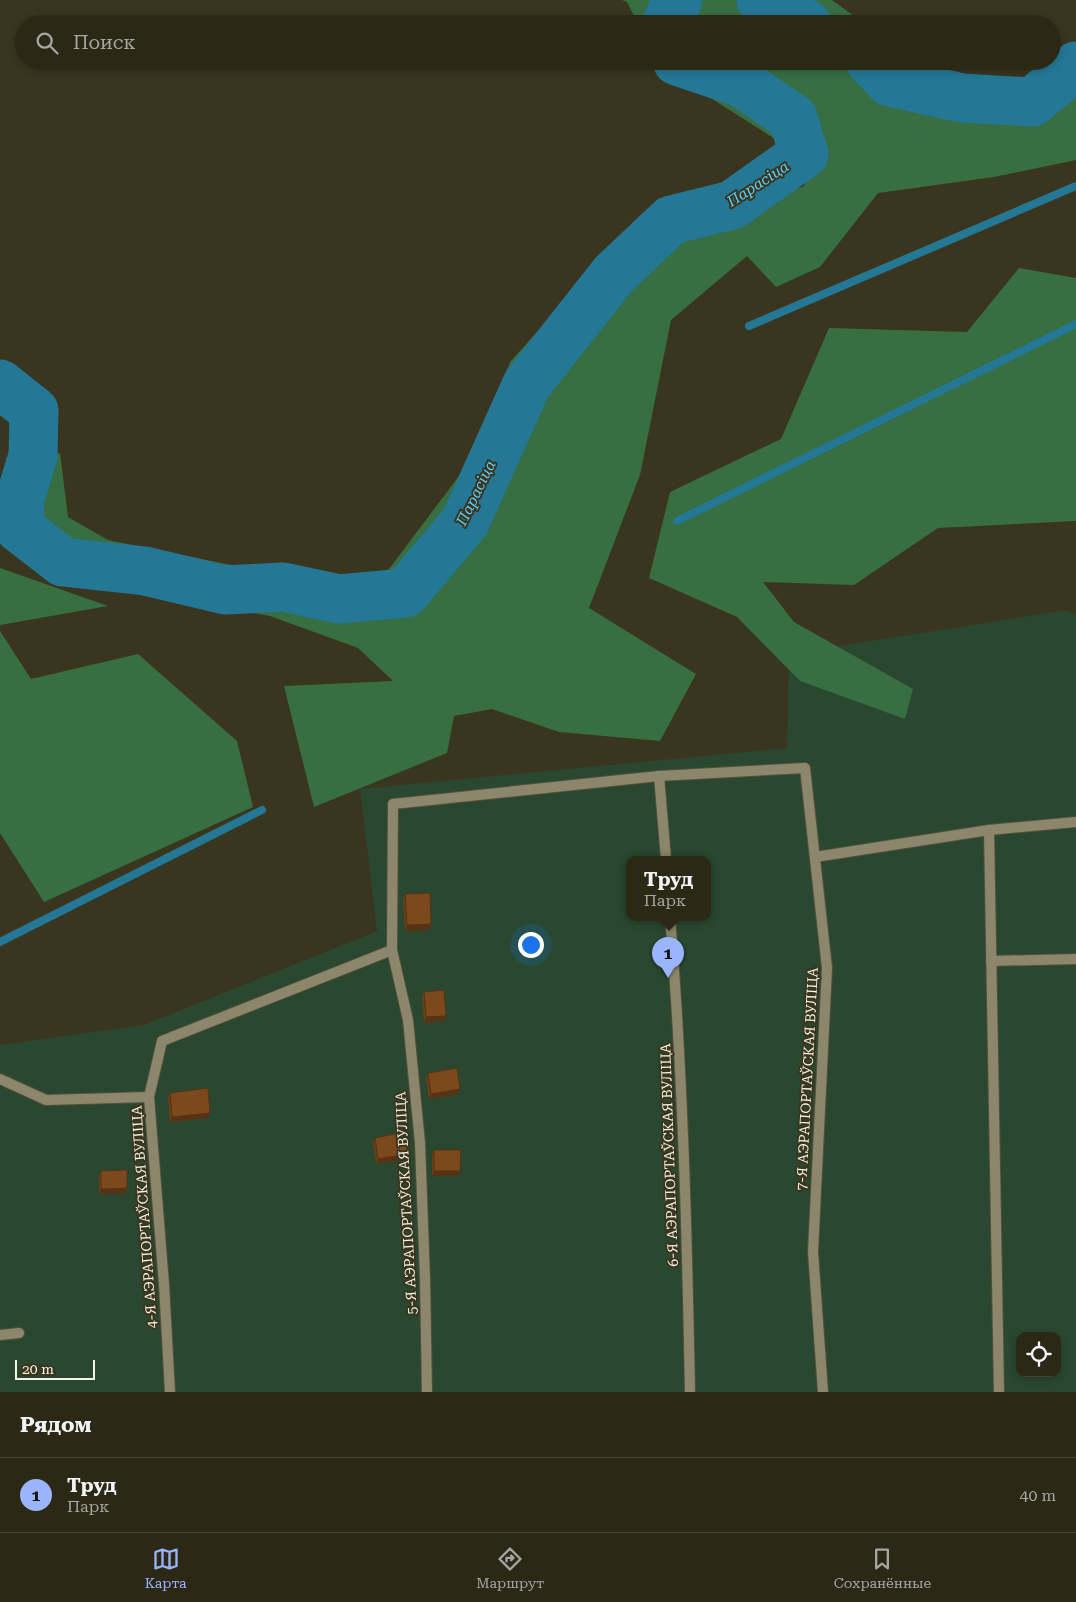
<!DOCTYPE html>
<html lang="ru">
<head>
<meta charset="utf-8">
<style>
  :root { --surface:#2c2816; --page:#34301f; --text:#f1f3f6; --muted:#a6a6a1; --line:#484435; --accent:#9bb5fd }
  body { margin:0; font-family:"Roboto Serif",serif; background:var(--page); color:var(--text) }
  .controls { position:absolute; right:15px; bottom:15px; display:grid; overflow:hidden; border-radius:10px; box-shadow:0 2px 8px #0003 }
  .controls button { width:45px; height:45px; display:grid; place-items:center; padding:0; border:0; border-bottom:1px solid var(--line); background:var(--surface); color:var(--text); font:25px sans-serif }
  .scale { position:absolute; left:15px; bottom:12px; width:80px; box-sizing:border-box; padding-left:5px; border:2px solid #f6f3e4; border-top:0; font-size:14px; line-height:18px; white-space:nowrap; color:#f6f3e4; -webkit-text-stroke:4px #3a351e; paint-order:stroke }
  .you { position:absolute; left:530px; top:944px; width:18px; height:18px; margin:-12px; border:4px solid #fff; border-radius:50%; background:#1a73e8; box-shadow:0 0 0 8px #1a73e833 }
  .badge { display:grid; place-items:center; width:32px; height:32px; border-radius:50%; background:var(--accent); color:#111; font-size:16px; font-weight:700 }
  .pin { position:absolute; translate:-50% -41px; filter:drop-shadow(0 1px 2px #0008) }
  .pin::after { content:''; position:absolute; top:26px; width:18px; height:15px; background:inherit; clip-path:polygon(0 0,100% 0,50% 100%) }
  .popup { position:absolute; left:626px; top:856px; width:85px; height:65px; box-sizing:border-box; display:grid; place-content:center; border-radius:10px; background:var(--surface); filter:drop-shadow(0 1px 4px #0005); font-size:16px; white-space:nowrap; color:var(--muted) }
  .popup b { font-size:19px; color:var(--text) }
  .popup::after { content:''; position:absolute; left:50%; top:100%; margin-left:-10px; border:10px solid transparent; border-top-color:var(--surface) }
  .list { margin:0; padding:0; list-style:none }
  h2 { display:flex; justify-content:space-between; align-items:center; height:65px; margin:0; padding:0 20px; font-size:21px }
  h2 small { font-size:16px; font-weight:400; color:var(--muted) }
  .list li { display:grid; grid-template-columns:32px 1fr auto; gap:15px; align-items:center; box-sizing:border-box; height:75px; padding:0 20px; border-top:1px solid var(--line) }
  .list b { display:block; font-size:19px; white-space:nowrap }
  .list p { margin:0; font-size:16px; white-space:nowrap; color:var(--muted) }
  .list em { font-size:16px; font-style:normal; color:var(--muted) }
  .icon { flex:none; width:28px; height:28px; fill:none; stroke:currentColor; stroke-width:2; stroke-linecap:round; stroke-linejoin:round }
  .map { position:relative; flex:none; width:1076px; height:1392px; overflow:hidden }
  .search { position:absolute; background:var(--surface); box-shadow:0 2px 8px #0003; left:15px; right:15px; top:15px; height:55px; display:flex; align-items:center; gap:12px; box-sizing:border-box; padding:0 18px; border-radius:28px; color:var(--muted); font-size:19px }
  .sheet { height:140px; background:var(--surface) }
  nav { display:flex; justify-content:space-around; align-items:center; box-sizing:border-box; height:70px; border-top:1px solid var(--line); background:var(--surface); font-size:14px; color:var(--muted) }
  nav a { display:grid; justify-items:center; gap:2px }
  nav .on { color:var(--accent) }
  .map>svg:first-child { display:block }
</style>
</head>
<body>
<div class="map">
<svg width="1076" height="1392" viewBox="0 0 1076 1392">
  <rect width="100%" height="100%" fill="#3a351e"/>
  <path fill="#29482f" fill-rule="evenodd" d="M1067,610L1076,616V1392H0V1045L144,1025L377,931L360,789L787,748L789,654ZM629,859H707V917H629ZM1020,1336H1057V1373H1020Z"/>
  <g fill="#376e42">
    <path d="M622,0H832L865,24H638L627,2Z"/>
    <path d="M657,61H922L1016,121L1076,89V160L994,177L878,193L820,267L776,287L747,256L671,320L640,475L589,608L696,674L660,741L559,732L492,709L454,716L447,753L314,807L284,686L393,681L358,648L270,616L67,578L9,537L6,458L60,453L68,517L108,540L251,569L383,577L477,452L510,362L619,241L658,244L804,186L814,164L659,65Z"/>
    <path d="M1019,268L1076,278V521L938,528L854,585L763,582L794,622L913,689L905,719L800,681L737,617L649,578L670,492L781,439L829,328L967,332Z"/>
    <path d="M0,568L108,606L0,625Z"/>
    <path d="M0,631L31,679L138,654L237,741L253,807L44,902L0,833Z"/>
  </g>
  <g fill="none" stroke-linecap="round" stroke-linejoin="round">
    <g stroke="#247896" stroke-width="8">
      <path d="M749,326L1076,186"/>
      <path d="M677,521L1076,324"/>
      <path d="M0,942L262,810"/>
    </g>
    <g stroke="#247896" stroke-width="49">
      <path d="M761,0L783,16L807,24"/>
      <path d="M666,24L678,0"/>
      <path d="M870,61L890,82L962,98L1032,102L1076,66"/>
      <path d="M0,384L34,411L33,456L20,498L19,528L63,562L145,571L225,590L283,587L339,599L405,593L465,522L527,384L614,274L671,220L732,205L804,154L793,118L742,83L677,61"/>
    </g>
    <g stroke="#55503b" stroke-width="12">
      <g id="service">
        <path d="M659,776L666,859"/>
        <path d="M989,830L999,1392"/>
        <path d="M815,857L989,830L1076,822"/>
        <path d="M670,917C683,1075 687,1234 690,1392"/>
        <path d="M991,961L1076,959"/>
        <path d="M0,1079L46,1100L149,1097"/>
        <path d="M0,1335L19,1333"/>
        <path d="M170,1392L164,1284L149,1097L162,1041L392,950"/>
        <path d="M427,1392L425,1278L420,1143L408,1020L392,950L393,804L659,776L805,768L827,968L813,1252L823,1392"/>
      </g>
    </g>
    <use href="#service" stroke="#8c866c" stroke-width="10"/>
  </g>
  <g fill="#6a3f18">
    <path d="M405,894L431,924L429,930L405,931L403,900Z"/>
    <path d="M424,992L446,1016L444,1021L424,1023L422,998Z"/>
    <path d="M428,1073L458,1094L429,1099L426,1079Z"/>
    <path d="M170,1093L208,1118L170,1122L168,1098Z"/>
    <path d="M375,1138L408,1154L406,1159L376,1164L373,1143Z"/>
    <path d="M434,1150L460,1171L458,1176H432V1155Z"/>
    <path d="M101,1171L125,1194H99V1176Z"/>
  </g>
  <g fill="#563314">
    <path d="M431,924L429,930L405,931L407,925Z"/>
    <path d="M446,1016L444,1021L424,1023L426,1017Z"/>
    <path d="M460,1089L458,1094L429,1099L431,1094Z"/>
    <path d="M210,1113L208,1118L170,1122L172,1117Z"/>
    <path d="M408,1154L406,1159L376,1164L378,1159Z"/>
    <path d="M434,1171H460L458,1176H432Z"/>
    <path d="M127,1188L125,1194H99L101,1189Z"/>
  </g>
  <g fill="#7b491c" stroke="#563314">
    <path d="M430,893L431,924L407,925L405,894Z"/>
    <path d="M444,990L446,1016L426,1017L424,992Z"/>
    <path d="M457,1068L460,1089L431,1094L428,1073Z"/>
    <path d="M208,1088L210,1113L172,1117L170,1093Z"/>
    <path d="M404,1132L408,1154L378,1159L375,1138Z"/>
    <path d="M434,1150H461L460,1171H434Z"/>
    <path d="M127,1170V1188L101,1189V1171Z"/>
  </g>
  <g text-anchor="middle" dominant-baseline="central" stroke-width="4" stroke-linejoin="round" paint-order="stroke">
    <g font-size="14" fill="#f6f3e4" stroke="#3a351e">
      <text transform="translate(807 1079) rotate(-87)">7-Я АЭРАПОРТАЎСКАЯ ВУЛІЦА</text>
      <text transform="translate(669 1155) rotate(-92)">6-Я АЭРАПОРТАЎСКАЯ ВУЛІЦА</text>
      <text transform="translate(406 1203) rotate(-93)">5-Я АЭРАПОРТАЎСКАЯ ВУЛІЦА</text>
      <text transform="translate(144 1217) rotate(-94)">4-Я АЭРАПОРТАЎСКАЯ ВУЛІЦА</text>
    </g>
    <g font-size="15" font-style="italic" fill="#5ccffb" stroke="#3a351e">
      <text transform="translate(758 184) rotate(-33)">Парасіца</text>
      <text transform="translate(476 493) rotate(-64)">Парасіца</text>
    </g>
  </g>
</svg>
<div class="controls">
<button><svg class="icon" aria-label="locate" viewBox="0 0 24 24"><circle cx="12" cy="12" r="6"/><path d="M12 2v4M12 18v4M2 12h4M18 12h4"/></svg></button>
</div>
<div class="scale">20 m</div>
<div class="you"></div>
<div class="pin badge" style="left:668px;top:978px">1</div>
<div class="popup"><b>Труд</b>Парк</div>
<div class="search"><svg class="icon" aria-label="search" viewBox="0 0 24 24"><circle cx="10" cy="10" r="6"/><path d="M15 15l6 6"/></svg>Поиск</div>
</div>
<section class="sheet">
<h2>Рядом<small></small></h2>
<ul class="list">
<li><span class="badge">1</span><div><b>Труд</b><p>Парк</p></div><em>40 m</em></li>
</ul>
</section>
<nav>
<a class="on"><svg class="icon" aria-label="map" viewBox="0 0 24 24"><path d="M3 6l6-2 6 2 6-2v14l-6 2-6-2-6 2zM9 4v14M15 6v14"/></svg>Карта</a>
<a><svg class="icon" aria-label="directions" viewBox="0 0 24 24"><path d="M12 3l9 9-9 9-9-9zM9 14v-3h6M13 9l2 2-2 2"/></svg>Маршрут</a>
<a><svg class="icon" aria-label="saved" viewBox="0 0 24 24"><path d="M7 4h10v16l-5-4-5 4z"/></svg>Сохранённые</a>
</nav>
</body>
</html>
